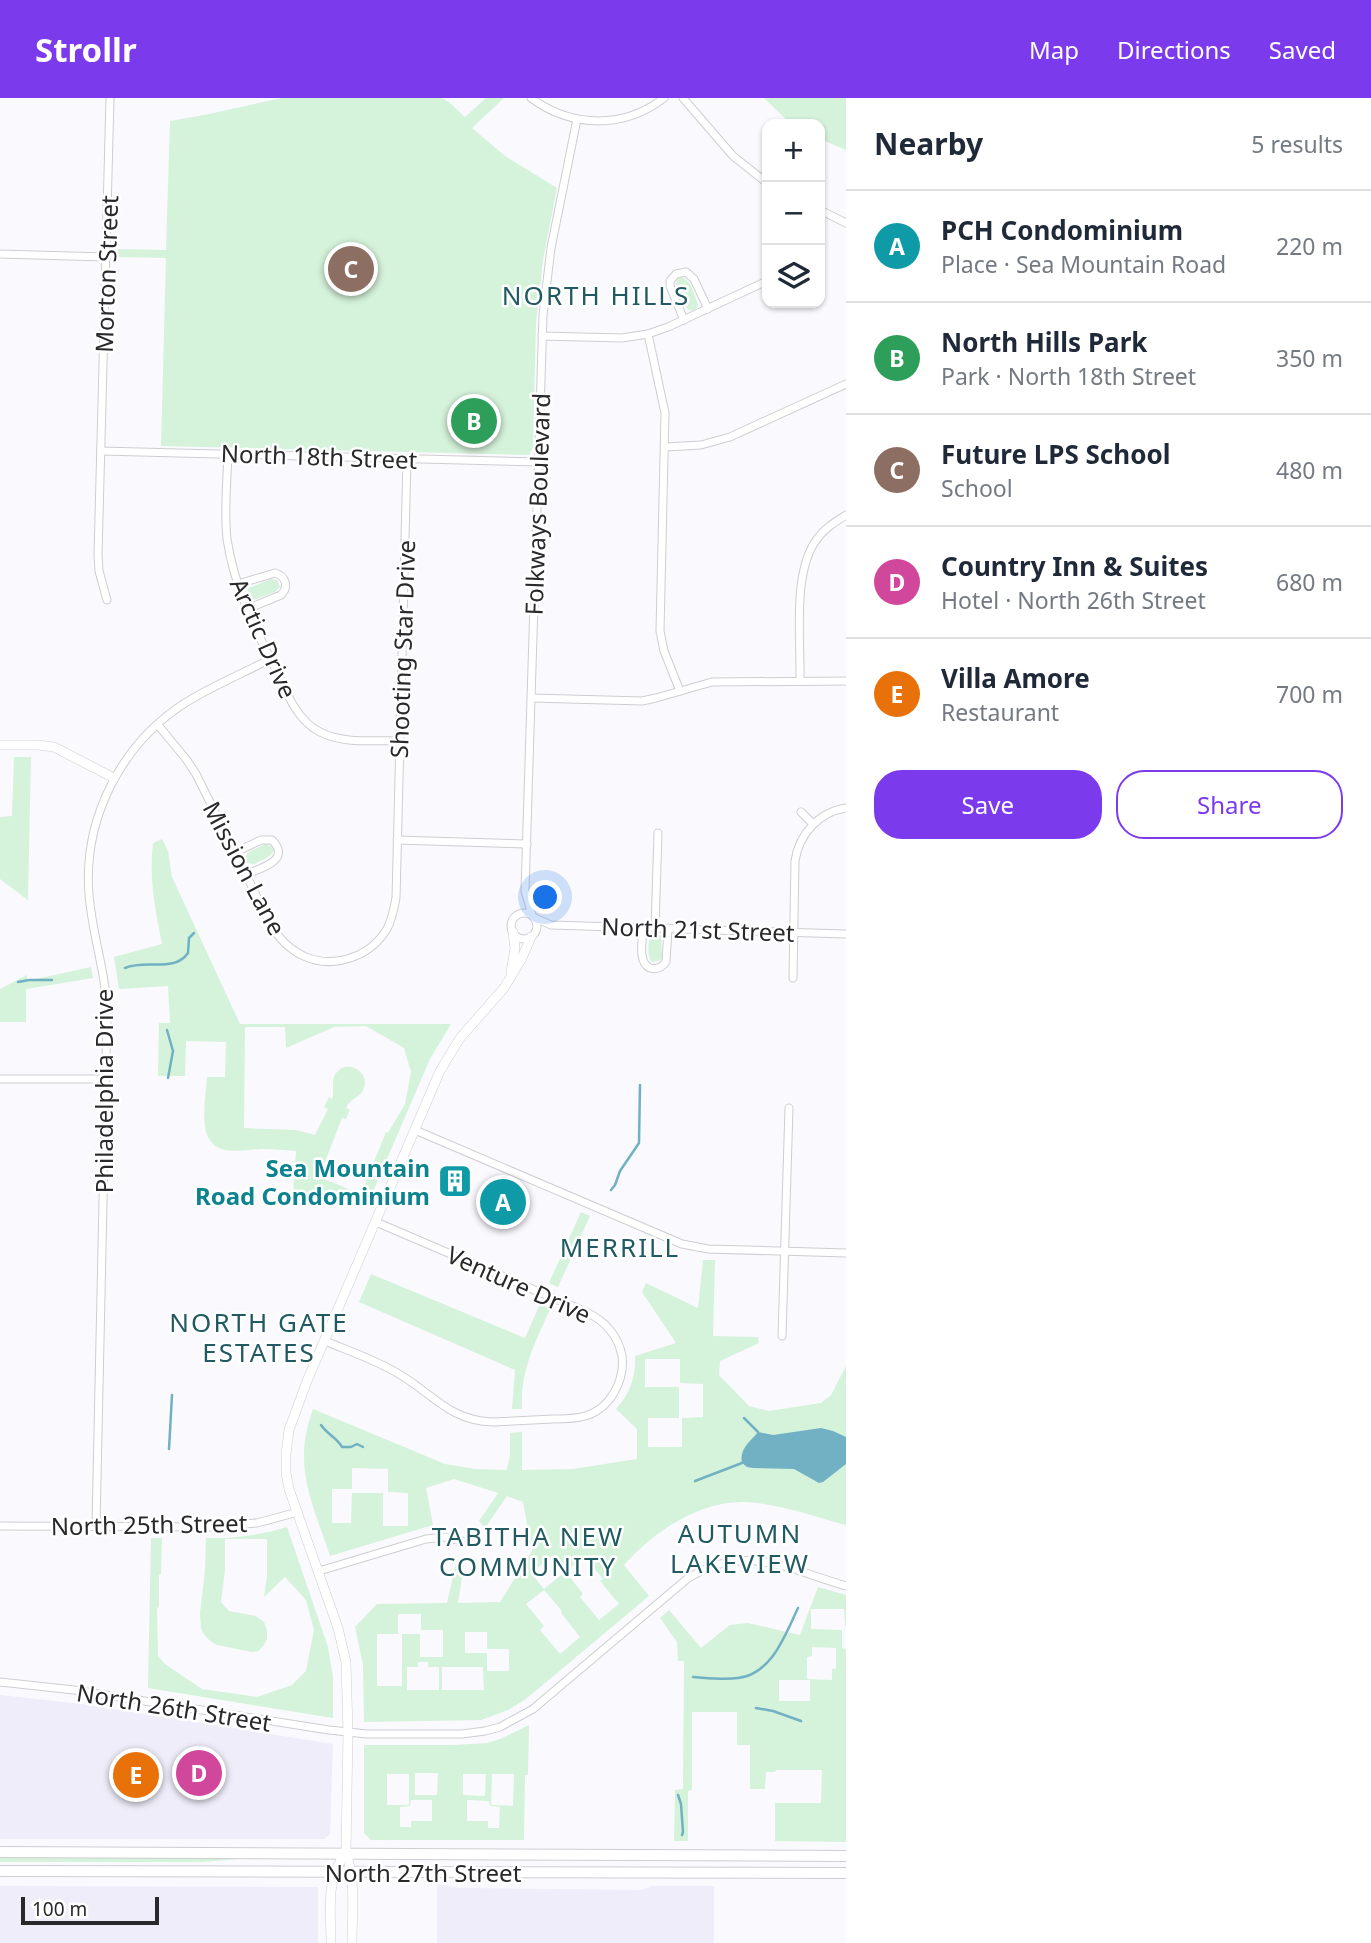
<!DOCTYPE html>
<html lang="en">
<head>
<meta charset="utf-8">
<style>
  :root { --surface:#fff; --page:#f2f2f3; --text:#1f2937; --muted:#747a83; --line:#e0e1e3; --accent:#7c3aed }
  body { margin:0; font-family:"Noto Sans",sans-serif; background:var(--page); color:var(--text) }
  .controls { position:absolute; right:21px; top:21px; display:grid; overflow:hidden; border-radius:14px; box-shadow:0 2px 5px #0004 }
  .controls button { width:63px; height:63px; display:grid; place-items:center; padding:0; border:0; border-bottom:2px solid var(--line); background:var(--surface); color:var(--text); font:35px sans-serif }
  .scale { position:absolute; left:21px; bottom:18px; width:138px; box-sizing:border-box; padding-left:7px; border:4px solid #29282a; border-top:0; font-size:19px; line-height:24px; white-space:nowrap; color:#29282a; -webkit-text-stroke:5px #fff; paint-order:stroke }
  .you { position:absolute; left:546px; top:800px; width:24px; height:24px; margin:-18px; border:5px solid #fff; border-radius:50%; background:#1a73e8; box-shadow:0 0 0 10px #1a73e833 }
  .badge { display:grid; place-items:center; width:46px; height:46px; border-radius:50%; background:var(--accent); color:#fff; font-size:23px; font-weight:700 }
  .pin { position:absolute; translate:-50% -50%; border:4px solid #fff; box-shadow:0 2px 7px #0006 }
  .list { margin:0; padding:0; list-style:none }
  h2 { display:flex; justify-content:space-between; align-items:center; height:91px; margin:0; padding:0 28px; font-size:30px }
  h2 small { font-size:23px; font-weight:400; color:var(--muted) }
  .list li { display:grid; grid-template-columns:46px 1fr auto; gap:21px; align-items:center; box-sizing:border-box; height:112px; padding:0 28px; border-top:2px solid var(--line) }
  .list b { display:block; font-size:26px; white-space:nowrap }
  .list p { margin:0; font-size:23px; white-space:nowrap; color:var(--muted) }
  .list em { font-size:23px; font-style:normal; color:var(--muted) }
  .actions { display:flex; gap:14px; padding:21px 28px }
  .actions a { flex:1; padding:16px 0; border:2px solid var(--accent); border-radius:28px; text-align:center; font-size:24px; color:var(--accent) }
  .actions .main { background:var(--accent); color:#fff }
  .icon { flex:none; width:38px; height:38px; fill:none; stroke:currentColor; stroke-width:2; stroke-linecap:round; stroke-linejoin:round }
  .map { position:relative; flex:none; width:846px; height:1845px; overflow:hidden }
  header { display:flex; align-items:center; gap:42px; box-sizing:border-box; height:98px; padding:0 35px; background:var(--accent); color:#fff }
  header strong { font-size:33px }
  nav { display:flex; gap:38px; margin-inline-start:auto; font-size:24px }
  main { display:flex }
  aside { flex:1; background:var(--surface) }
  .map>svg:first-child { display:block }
</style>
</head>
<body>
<header>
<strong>Strollr</strong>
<nav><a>Map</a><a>Directions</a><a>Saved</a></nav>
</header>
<main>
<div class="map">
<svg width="846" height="1845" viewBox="0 0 846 1845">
  <rect width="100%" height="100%" fill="#faf9fe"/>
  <g fill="#eeedf9">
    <path d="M0,1597L82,1606L333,1646L330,1736L324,1741H0Z"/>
    <path d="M437,1786L459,1790L642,1792L652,1788H714V1845H437Z"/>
    <path d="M0,1788L318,1789V1845H0Z"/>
  </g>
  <g fill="#d5f2da" fill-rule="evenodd">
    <path d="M282,0H442L449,4L465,19L486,0H504L472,30L505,58L557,90L543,162L536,225L533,349L529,357L161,348L166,160L118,159V151L166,152L170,23L204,17Z"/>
    <path d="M764,0H846V52L820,41V26H791Z"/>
    <path d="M679,179C691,180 693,194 697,203L698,207L695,212H689L685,208L676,186Z"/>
    <path d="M271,481L277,482L280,489L275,494L256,501L252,502L248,498L247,493L249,490Z"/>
    <path d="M14,659H31L28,802L0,781V719L12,718Z"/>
    <path d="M162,741L168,753L172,779L240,926H451L430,961L368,1105L317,1092L293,1098L296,1053C285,1052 274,1051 263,1051C244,1051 213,1061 206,1033C202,1017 206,996 207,979H225L226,944L186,943L185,978H158L159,925H170L168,888L119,891L114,859L162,846C155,810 149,782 153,745ZM366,928L404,950L411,974L405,1006L388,1035L386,1034L361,1096L319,1079L342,1020L346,1021L350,1012L346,1010C351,999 361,1000 364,990C370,974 348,961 337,974C330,982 335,992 332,1001L329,999L324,1009L328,1011L315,1037L296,1032L244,1030L245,929H285L286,950L334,929Z"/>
    <path d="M265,746C287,752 261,763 254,766L247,765L245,759L249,754Z"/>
    <path d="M656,835L661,838L662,859L661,862L652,864C647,859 648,846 650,838Z"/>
    <path d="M91,869L93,880L26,891V924H0V891L27,877V883Z"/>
    <path d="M581,1114L590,1118L558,1189L549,1185Z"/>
    <path d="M703,1162H715L713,1238L758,1239L759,1245L720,1263L719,1277L749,1308L769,1313L821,1305L831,1297L846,1268V1427C813,1418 780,1406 746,1404C700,1402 653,1434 624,1467L649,1498L526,1601L508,1612L481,1622L364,1624L363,1567L355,1529L377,1506L447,1505L456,1465L464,1467L458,1505L500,1504L532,1453L523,1404L507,1398L485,1430L479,1423L498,1395L454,1381L426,1390L433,1427L330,1458C312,1403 292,1369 313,1311L445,1366L475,1371L507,1372L510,1357V1335L522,1334V1372L573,1371L637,1361V1331L616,1311C630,1295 636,1279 635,1258L676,1245L642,1194L646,1185L698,1210ZM645,1261H680V1285L703,1286V1319L682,1320V1349H648V1320H679V1289H645ZM352,1370L388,1371V1394L408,1395V1428H383V1395H352L351,1425H332V1391H352ZM552,1458L565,1474L544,1491L531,1475ZM584,1458L603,1481L600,1483L619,1506L599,1522L580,1499L583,1496L566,1474ZM544,1492L562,1513L561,1515L580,1539L560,1556L540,1532L544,1528L526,1506ZM398,1516H421V1532H443V1559H420V1536H402V1588H377V1536H398ZM465,1534H487V1551H509V1573H487V1555H465ZM418,1564H428V1569H439V1592H407V1569H418ZM442,1569H483L484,1592H442Z"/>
    <path d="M371,1176L525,1240L540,1206L550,1211C535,1245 520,1273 522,1311H512L515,1272L359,1204Z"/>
    <path d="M287,1429L328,1549L333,1579V1620L148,1590L151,1440H162L161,1476L159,1477V1509L157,1510L158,1558L165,1566L202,1591L257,1599L292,1587L306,1573L314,1532L306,1502L285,1479L264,1499L267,1478V1441H225V1472L221,1504L229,1513L256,1518L264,1524L267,1532V1541L264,1547L258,1553L252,1554L217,1547L210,1543L203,1535L201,1530L200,1515L205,1472L206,1440C234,1441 260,1437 287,1429Z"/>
    <path d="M818,1489L846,1497V1528H845L844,1511H811V1531L842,1532V1550L846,1551V1744L775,1743V1705H821L822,1672H776L775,1674H766L765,1691H750V1647H737V1614H692V1692L688,1693V1743H674L675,1692L683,1691L684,1563H678L677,1544L660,1520L669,1512L701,1550L730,1527L748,1525L800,1537ZM812,1549L836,1550V1571H832V1582L807,1581V1559L812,1558ZM779,1582H810V1603H779Z"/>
    <path d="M529,1627L528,1677H525L524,1742H371L364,1735V1647H453L487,1645L500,1641ZM438,1675L437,1697H415V1675ZM387,1676H409V1707H387ZM463,1676H486L485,1698L463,1697ZM492,1676H514L513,1708L491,1707ZM411,1702H432V1723H411V1729H400V1709L410,1708ZM467,1702L489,1703L490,1708L500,1709L499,1730H488V1723H467Z"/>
    <path d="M0,1759L237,1760L238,1761L203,1764H0Z"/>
  </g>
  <path fill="#71b1c3" d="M821,1330L833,1333L846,1339V1366L823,1384L819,1385L794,1371L753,1370L747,1369L742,1365C739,1351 750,1344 758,1334L773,1337Z"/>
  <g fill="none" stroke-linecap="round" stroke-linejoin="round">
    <g stroke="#71b1c3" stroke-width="2.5">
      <path d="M125,870C146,861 174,875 188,855L189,840L194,835"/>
      <path d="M18,884L29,882H52"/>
      <path d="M167,932L173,953L168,980"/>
      <path d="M611,1092L615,1087L620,1073L639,1045L640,987"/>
      <path d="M744,1320L758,1334"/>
      <path d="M321,1327C327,1336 337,1340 342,1349H351L357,1346L363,1349"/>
      <path d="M169,1351L172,1297"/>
      <path d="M695,1383L742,1365"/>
      <path d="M693,1579C708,1580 724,1582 738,1580C772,1576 785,1537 798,1510"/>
      <path d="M756,1610L773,1613L801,1623"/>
      <path d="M678,1697L681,1706L683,1734L682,1737"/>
    </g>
    <g stroke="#ceced2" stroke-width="9">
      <g id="minor">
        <path d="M531,0C572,30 624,31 664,0"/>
        <path d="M683,0L733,58L767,85"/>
        <path d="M820,112L846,125"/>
        <path d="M0,156L106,159"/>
        <path d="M684,222L670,188V183L676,176L686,174L694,181L708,211"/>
        <path d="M648,236L665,315L660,533L664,553L680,593"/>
        <path d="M542,238L622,240L648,236L668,229L767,183"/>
        <path d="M665,349L701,347L730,339L846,286"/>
        <path d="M101,353L537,364"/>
        <path d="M228,356C227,384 224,413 227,441C234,488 254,529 275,570C286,593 296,622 320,634C343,646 374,642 399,643"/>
        <path d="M238,486L275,475C286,478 289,489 281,497L247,511"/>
        <path d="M107,502L99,473L98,457L110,0"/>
        <path d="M800,583C801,542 792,474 817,441C825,430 835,424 846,417"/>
        <path d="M532,600L642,603L656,600L712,584L846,583"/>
        <path d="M158,627L186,661L196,676L270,825C287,856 318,872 353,859C367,854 379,844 387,831C392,822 394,811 396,800L407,361"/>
        <path d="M801,714L813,726"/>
        <path d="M397,742L527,746"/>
        <path d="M236,754L261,742H272C292,762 261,770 247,776"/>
        <circle cx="524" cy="828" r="13"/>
        <path d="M532,817L525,793L543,217L551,150L577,21"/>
        <path d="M535,820L551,827L846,836"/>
        <path d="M643,829C643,840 637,865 650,870C657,872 662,869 666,864L668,830"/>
        <path d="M655,830L658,735"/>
        <path d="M793,880L795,763C799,736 819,714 846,710"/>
        <path d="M0,981H106"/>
        <path d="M415,1032L682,1146L708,1151L846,1155"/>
        <path d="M782,1238L789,1010"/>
        <path d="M325,1243C349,1253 376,1262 399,1276C433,1296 450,1323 493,1324C513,1323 533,1322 553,1321C563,1321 575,1321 585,1318C610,1311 625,1283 622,1258C618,1237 605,1223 586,1214L376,1124"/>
        <path d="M0,1428L214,1429L257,1425L298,1414"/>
        <path d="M96,1428L107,918C107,876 92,838 89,796C83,721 121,646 185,605C212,588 242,576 270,561"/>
        <path d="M319,1473L426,1441L445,1439L465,1444"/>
        <path d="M0,1584L74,1592L329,1632L367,1636H462L485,1633L500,1629L533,1611L687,1481C744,1444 788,1471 846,1488"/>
      </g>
    </g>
    <g stroke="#ceced2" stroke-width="10">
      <g id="tertiary">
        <path d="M0,647H38L54,649L114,680"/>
        <path d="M511,874L515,850L513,834"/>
        <path d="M331,1845C331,1815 325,1780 346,1755"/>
        <path d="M352,1845C352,1816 356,1783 346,1755L348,1634L346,1564L338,1530L289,1391L286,1375V1356L289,1332L307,1283L440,973L460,940L504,890L521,862L531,839"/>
      </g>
    </g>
    <g stroke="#ceced2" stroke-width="12">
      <g id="primary">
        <path d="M0,1754L846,1758"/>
        <path d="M0,1773L846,1775"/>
      </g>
    </g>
    <use href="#minor" stroke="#fff" stroke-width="7"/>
    <use href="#tertiary" stroke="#fff" stroke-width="9"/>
    <use href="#primary" stroke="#fff" stroke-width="10"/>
  </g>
  <defs>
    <g id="building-square" transform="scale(1.75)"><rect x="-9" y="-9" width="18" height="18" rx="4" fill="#0f9aa8" stroke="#fff"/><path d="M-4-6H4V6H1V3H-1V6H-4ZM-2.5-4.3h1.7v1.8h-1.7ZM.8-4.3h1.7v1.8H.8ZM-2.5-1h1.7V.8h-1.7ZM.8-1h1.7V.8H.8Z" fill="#fff"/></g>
  </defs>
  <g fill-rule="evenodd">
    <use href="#building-square" x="455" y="1083"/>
  </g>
  <g text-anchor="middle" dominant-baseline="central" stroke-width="5" stroke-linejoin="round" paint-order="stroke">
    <g font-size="24" fill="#29282a" stroke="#fff">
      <text transform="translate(106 176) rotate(-88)">Morton Street</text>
      <text transform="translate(319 358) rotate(2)">North 18th Street</text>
      <text transform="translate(537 406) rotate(-88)">Folkways Boulevard</text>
      <text transform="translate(264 540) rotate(66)">Arctic Drive</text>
      <text transform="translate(402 551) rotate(-88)">Shooting Star Drive</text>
      <text transform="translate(245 770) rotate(62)">Mission Lane</text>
      <text transform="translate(698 831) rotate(2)">North 21st Street</text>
      <text transform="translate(103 993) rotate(-90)">Philadelphia Drive</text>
      <text transform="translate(519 1186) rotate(24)">Venture Drive</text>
      <text transform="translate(149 1426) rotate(-1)">North 25th Street</text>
      <text transform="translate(174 1609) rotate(9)">North 26th Street</text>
      <text x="423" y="1774">North 27th Street</text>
    </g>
    <g font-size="24" font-weight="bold" fill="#0d838f" stroke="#fff" text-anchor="end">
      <text x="430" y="1069">Sea Mountain<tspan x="430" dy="28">Road Condominium</tspan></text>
    </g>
    <g font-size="26" letter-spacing="2" fill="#215a62" stroke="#fff">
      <text x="596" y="197">NORTH HILLS</text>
      <text x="620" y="1149">MERRILL</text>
      <text x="259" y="1224">NORTH GATE<tspan x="259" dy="30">ESTATES</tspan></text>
      <text x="740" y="1435">AUTUMN<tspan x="740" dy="30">LAKEVIEW</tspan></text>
      <text x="528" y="1438">TABITHA NEW<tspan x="528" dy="30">COMMUNITY</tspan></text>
    </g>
  </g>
</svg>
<div class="controls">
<button>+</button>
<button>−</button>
<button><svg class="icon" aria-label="layers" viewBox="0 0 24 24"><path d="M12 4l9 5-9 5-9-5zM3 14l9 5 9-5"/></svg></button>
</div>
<div class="scale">100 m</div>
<div class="you"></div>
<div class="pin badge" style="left:503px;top:1104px;background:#0f9aa8">A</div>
<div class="pin badge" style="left:474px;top:323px;background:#2e9e5b">B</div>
<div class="pin badge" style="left:351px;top:171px;background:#8d6e63">C</div>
<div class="pin badge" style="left:199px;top:1675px;background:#d1479c">D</div>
<div class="pin badge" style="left:136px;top:1677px;background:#e8710a">E</div>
</div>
<aside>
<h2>Nearby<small>5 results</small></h2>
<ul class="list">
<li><span class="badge" style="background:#0f9aa8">A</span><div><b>PCH Condominium</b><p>Place · Sea Mountain Road</p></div><em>220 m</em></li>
<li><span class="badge" style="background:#2e9e5b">B</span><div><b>North Hills Park</b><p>Park · North 18th Street</p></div><em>350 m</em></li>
<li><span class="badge" style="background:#8d6e63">C</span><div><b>Future LPS School</b><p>School</p></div><em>480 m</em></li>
<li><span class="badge" style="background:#d1479c">D</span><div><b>Country Inn &amp; Suites</b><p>Hotel · North 26th Street</p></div><em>680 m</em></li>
<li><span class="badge" style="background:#e8710a">E</span><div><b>Villa Amore</b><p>Restaurant</p></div><em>700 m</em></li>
</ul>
<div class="actions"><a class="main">Save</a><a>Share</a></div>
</aside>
</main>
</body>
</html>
